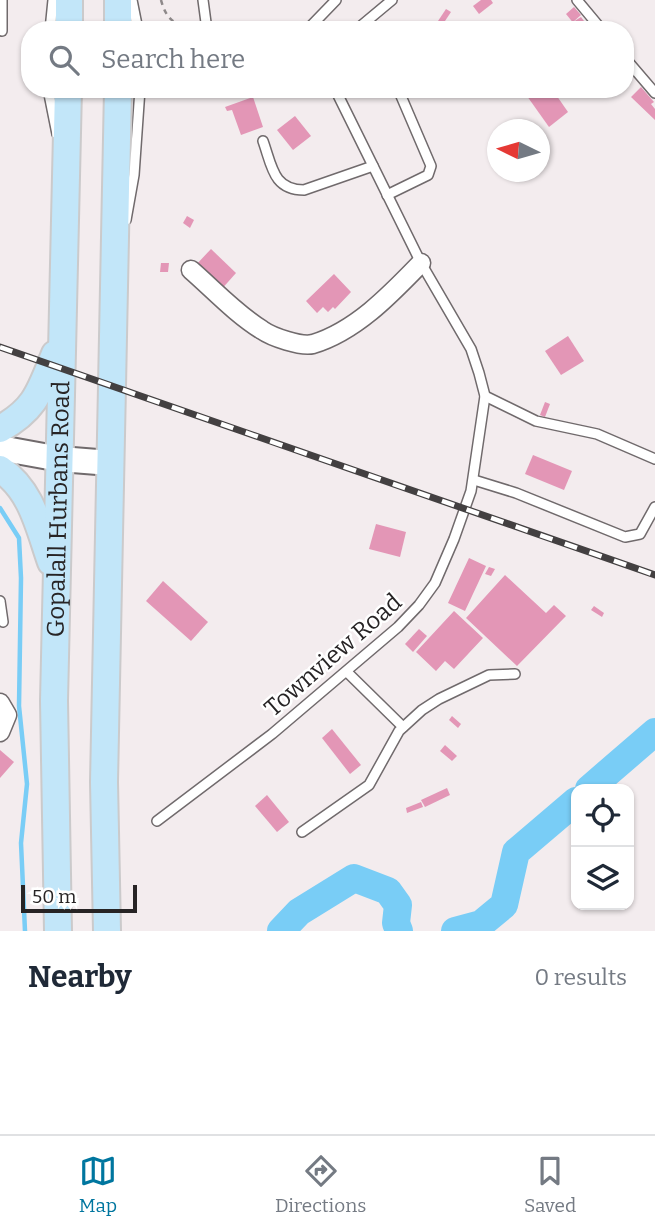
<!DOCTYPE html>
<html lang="en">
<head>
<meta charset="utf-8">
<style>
  :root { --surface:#fff; --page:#f2f2f3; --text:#1f2937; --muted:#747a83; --line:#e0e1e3; --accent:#00769f }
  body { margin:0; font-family:Bitter,serif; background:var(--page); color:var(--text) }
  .controls { position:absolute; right:21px; bottom:21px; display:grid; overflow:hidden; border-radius:14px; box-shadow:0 2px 5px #0004 }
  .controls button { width:63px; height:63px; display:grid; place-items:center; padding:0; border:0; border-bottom:2px solid var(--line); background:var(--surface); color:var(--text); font:35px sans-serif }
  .compass { position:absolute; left:487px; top:119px; width:63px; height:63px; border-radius:50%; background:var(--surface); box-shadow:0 2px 5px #0004; rotate:275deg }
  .scale { position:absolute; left:21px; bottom:18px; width:116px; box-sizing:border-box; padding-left:7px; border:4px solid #272425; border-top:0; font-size:19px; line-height:24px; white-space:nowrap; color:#272425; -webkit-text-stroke:5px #fff; paint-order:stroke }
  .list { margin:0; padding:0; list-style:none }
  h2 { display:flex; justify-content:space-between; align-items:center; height:91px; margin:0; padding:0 28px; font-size:30px }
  h2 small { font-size:23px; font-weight:400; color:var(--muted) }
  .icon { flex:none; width:38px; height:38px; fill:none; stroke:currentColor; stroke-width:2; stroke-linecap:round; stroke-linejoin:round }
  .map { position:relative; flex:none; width:655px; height:931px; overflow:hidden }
  .search { position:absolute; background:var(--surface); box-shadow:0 2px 5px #0004; left:21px; right:21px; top:21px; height:77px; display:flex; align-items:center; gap:18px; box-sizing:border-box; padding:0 24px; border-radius:28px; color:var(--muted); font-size:26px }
  .sheet { height:203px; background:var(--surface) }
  nav { display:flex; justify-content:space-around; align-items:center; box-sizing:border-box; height:98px; border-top:2px solid var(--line); background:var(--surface); font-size:19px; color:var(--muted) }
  nav a { display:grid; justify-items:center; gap:4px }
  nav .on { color:var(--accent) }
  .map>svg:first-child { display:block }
</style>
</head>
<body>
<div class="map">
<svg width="655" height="931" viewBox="0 0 655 931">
  <rect width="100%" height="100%" fill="#f3ecee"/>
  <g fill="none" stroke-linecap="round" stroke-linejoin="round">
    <path stroke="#79cdf6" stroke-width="4.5" d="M0,508L19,538L21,578L19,706L27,784L21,843L25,931"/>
    <g stroke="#79cdf6" stroke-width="28">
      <path d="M589,789L655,732"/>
      <path d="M281,931L299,912L354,878L388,891L398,905L396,923L399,931"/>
      <path d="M455,931L481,924L504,905L516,852L576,801"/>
    </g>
  </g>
  <g fill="#e396b6">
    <path d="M481,0H491L493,3L479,14L473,6Z"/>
    <path d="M574,7L581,15L573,22L581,17L587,25L579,30L566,14Z"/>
    <path d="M446,9L451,12L439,30H432Z"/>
    <path d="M641,87L654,102L651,104L655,109V120L631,97Z"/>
    <path d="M522,89H552L568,112L549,127Z"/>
    <path d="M253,97L263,127L241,135L232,110L227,111L225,107Z"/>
    <path d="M295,116L311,136L293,150L277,130Z"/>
    <path d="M187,216L194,220L190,228L183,223Z"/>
    <path d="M211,249L236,273L220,291L194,267Z"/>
    <path d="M161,263H169L168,272H160Z"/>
    <path d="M334,274L351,292L335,309L333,307L328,312L323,307L317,313L306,301Z"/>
    <path d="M568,336L584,361L561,375L545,351Z"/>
    <path d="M545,402L550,404L545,417L540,415Z"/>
    <path d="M533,455L572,471L564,490L525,474Z"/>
    <path d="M376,524L406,532L400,557L369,549Z"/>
    <path d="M469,558L486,566L465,611L448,603Z"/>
    <path d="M489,567L495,569L491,576L485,574Z"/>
    <path d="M505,575L546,613L554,605L566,616L517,666L466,618Z"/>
    <path d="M163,581L208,622L191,641L146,601Z"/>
    <path d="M594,606L604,613L602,617L591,610Z"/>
    <path d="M454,611L483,638L454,669L445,661L436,671L416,652Z"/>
    <path d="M419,629L427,636L413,652L405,644Z"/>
    <path d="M452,716L461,724L458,728L449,720Z"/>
    <path d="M332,729L361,765L350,774L322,738Z"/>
    <path d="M445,745L457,756L452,761L440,751Z"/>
    <path d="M0,750L14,762L0,778Z"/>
    <path d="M447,788L450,795L425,807L421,800Z"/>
    <path d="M267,795L289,822L277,832L255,806Z"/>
    <path d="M421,802L423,807L407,813L406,808Z"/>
  </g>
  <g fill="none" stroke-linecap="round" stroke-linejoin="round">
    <g stroke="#706a6c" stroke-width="12">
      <g id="lane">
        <path d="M132,0L138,30"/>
        <path d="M203,0L207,30"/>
        <path d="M577,0L602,30"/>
        <path d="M50,30L53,0"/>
        <path d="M307,30L336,0"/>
        <path d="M356,30L392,0"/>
        <path d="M2,31V0"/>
        <path d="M625,58L655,93"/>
        <path d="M48,89L57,134"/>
        <path d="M263,141C272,166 273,190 304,190L373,166"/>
        <path d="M387,195L428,175L431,166L398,89"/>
        <path d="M126,220L134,175L140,89"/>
        <path d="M485,396L536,421L597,434L655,459"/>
        <path d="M474,480L516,493L625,537L640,534L655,507"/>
        <path d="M0,601L3,622"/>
        <path d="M347,672L403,727"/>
        <path d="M157,821L272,734L398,627L419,605L435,583L454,539L471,491L485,396L479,373L471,349L421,263L335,89"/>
        <path d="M302,832L369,785L399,731L422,710L439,699L489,675L515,674"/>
      </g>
    </g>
    <g stroke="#706a6c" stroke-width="21">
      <g id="street">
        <path d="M191,270C214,290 236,314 262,330C272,337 301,347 313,344C356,331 391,294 421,263"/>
        <path d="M0,703L7,715L0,732"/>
      </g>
    </g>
    <g stroke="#706a6c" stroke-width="28">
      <path id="secondary" d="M0,448L60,459L110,463"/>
    </g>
    <g stroke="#cbcacb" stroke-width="30">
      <g id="primary">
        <path d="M69,0V30"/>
        <path d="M118,0V30"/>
        <path d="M0,429C36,409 40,391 55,354"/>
        <path d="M0,469C32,490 39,528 51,562"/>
        <path id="s1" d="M58,931L54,701L68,89"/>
        <path d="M107,931L104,782L118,89"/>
      </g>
    </g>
    <path stroke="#8e898a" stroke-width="2.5" stroke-dasharray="5 5" stroke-linecap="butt" d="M161,0C166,19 174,25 193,28"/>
    <use href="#lane" stroke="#fff" stroke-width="9"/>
    <use href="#street" stroke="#fff" stroke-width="18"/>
    <use href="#secondary" stroke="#fff" stroke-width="24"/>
    <use href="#primary" stroke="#c2e6f9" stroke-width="26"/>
    <g stroke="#434041" stroke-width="7">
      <path id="rail" d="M0,347L655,575"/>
    </g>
    <use href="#rail" stroke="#fff" stroke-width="4.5" stroke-dasharray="13" stroke-linecap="butt"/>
  </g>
  <g text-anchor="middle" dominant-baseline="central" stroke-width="5" stroke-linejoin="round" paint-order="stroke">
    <g font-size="24" fill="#272425" stroke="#fff">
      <text stroke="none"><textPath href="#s1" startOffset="422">Gopalall Hurbans Road</textPath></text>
      <text transform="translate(333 655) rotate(-41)">Townview Road</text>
    </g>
  </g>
</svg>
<div class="controls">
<button><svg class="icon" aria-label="locate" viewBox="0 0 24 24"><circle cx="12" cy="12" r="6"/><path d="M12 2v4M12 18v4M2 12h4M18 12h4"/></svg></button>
<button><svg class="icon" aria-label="layers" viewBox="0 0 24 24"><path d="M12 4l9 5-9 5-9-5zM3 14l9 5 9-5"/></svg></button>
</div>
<svg class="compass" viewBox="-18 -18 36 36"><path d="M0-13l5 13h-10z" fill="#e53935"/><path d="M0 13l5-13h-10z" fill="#747a83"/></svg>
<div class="scale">50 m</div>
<div class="search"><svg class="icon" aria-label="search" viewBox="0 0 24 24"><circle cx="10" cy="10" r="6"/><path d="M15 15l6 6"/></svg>Search here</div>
</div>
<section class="sheet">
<h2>Nearby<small>0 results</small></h2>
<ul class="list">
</ul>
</section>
<nav>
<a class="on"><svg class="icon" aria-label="map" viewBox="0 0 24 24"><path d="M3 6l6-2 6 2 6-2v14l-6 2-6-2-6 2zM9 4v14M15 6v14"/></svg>Map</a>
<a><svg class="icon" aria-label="directions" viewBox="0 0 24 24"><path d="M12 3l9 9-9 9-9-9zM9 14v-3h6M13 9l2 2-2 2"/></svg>Directions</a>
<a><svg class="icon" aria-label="saved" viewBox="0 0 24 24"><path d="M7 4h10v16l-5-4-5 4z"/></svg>Saved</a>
</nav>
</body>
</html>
